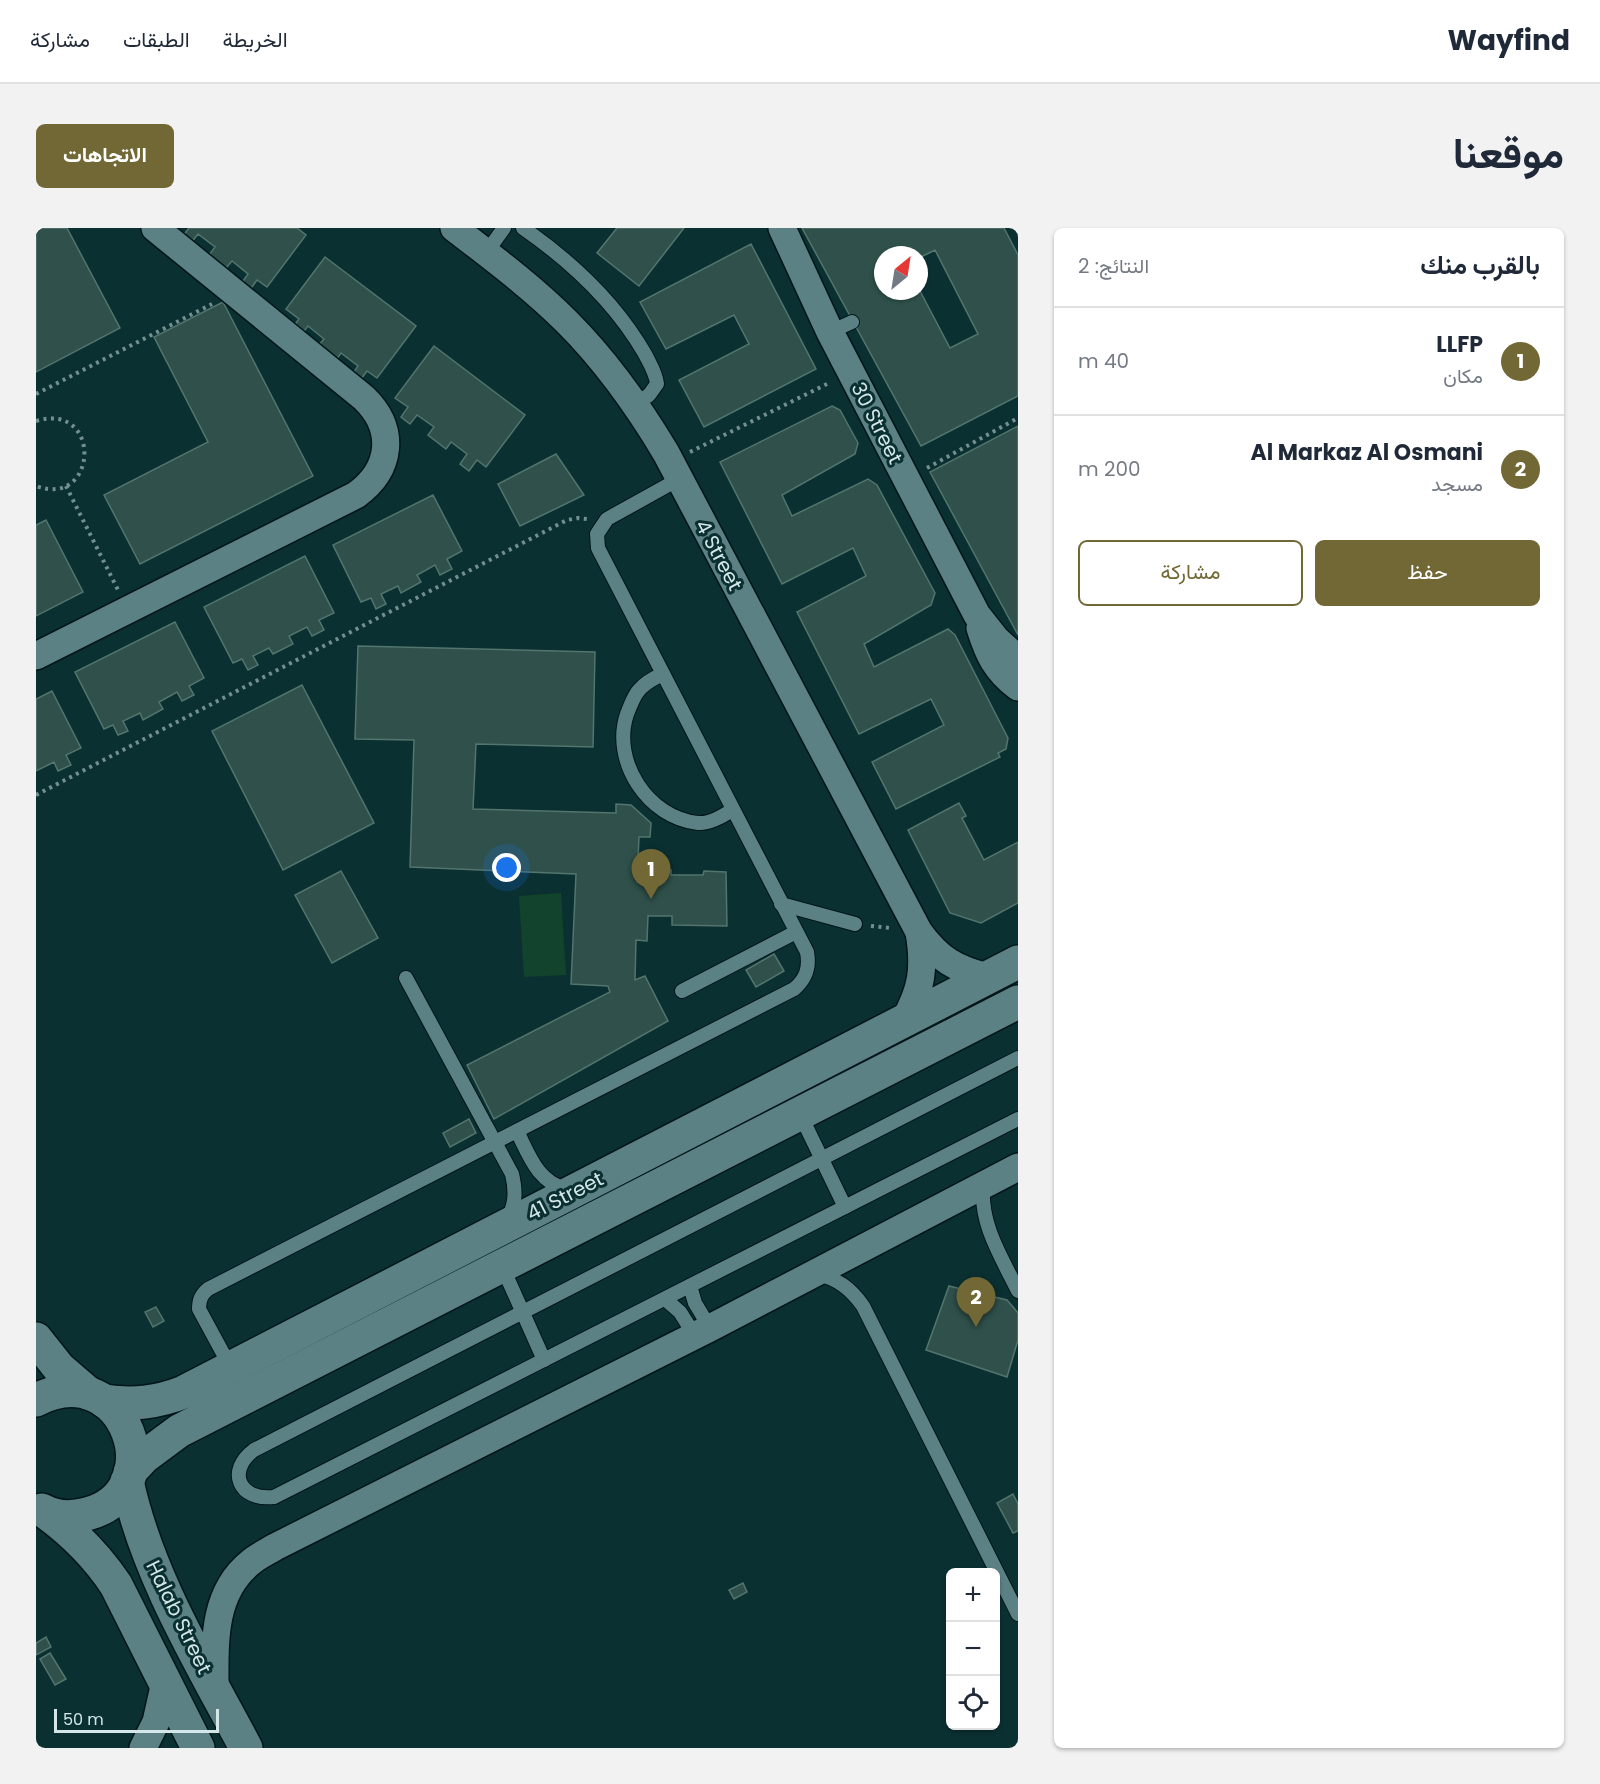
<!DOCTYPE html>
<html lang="ar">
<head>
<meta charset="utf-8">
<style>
  :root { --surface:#fff; --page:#f2f2f3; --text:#1f2937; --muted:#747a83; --line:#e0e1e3; --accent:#716836 }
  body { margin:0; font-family:Poppins,Vazirmatn,sans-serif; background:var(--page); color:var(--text); direction:rtl }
  .controls { position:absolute; right:18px; bottom:18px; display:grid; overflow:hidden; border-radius:9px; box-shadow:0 2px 4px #0004 }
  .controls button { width:54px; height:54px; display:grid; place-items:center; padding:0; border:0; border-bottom:2px solid var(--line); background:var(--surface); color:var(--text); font:30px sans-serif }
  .compass { position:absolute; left:838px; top:18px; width:54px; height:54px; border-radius:50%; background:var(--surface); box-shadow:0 2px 4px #0004; rotate:30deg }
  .scale { position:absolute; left:18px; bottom:15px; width:165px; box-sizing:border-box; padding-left:6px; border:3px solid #d3e7e8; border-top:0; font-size:16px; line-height:21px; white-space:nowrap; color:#d3e7e8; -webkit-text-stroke:4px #0b3032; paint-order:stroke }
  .you { position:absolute; left:471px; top:640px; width:21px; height:21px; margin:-15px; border:4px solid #fff; border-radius:50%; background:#1a73e8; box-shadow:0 0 0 9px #1a73e833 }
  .badge { display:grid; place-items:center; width:39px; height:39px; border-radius:50%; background:var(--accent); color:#fff; font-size:20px; font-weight:700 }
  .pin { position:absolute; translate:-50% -50px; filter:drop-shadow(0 2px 3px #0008) }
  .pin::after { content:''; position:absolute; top:32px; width:21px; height:18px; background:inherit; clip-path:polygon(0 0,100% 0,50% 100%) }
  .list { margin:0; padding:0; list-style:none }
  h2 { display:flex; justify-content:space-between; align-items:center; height:78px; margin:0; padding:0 24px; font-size:26px }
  h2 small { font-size:20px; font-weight:400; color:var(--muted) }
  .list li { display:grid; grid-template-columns:39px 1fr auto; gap:18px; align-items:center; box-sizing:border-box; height:108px; padding:0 24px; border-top:2px solid var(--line) }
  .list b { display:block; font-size:22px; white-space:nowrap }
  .list p { margin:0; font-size:20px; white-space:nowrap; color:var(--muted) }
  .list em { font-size:20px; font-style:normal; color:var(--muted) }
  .actions { display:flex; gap:12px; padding:18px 24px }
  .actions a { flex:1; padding:14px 0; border:2px solid var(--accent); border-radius:9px; text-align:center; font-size:21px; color:var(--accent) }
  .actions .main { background:var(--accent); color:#fff }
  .icon { flex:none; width:33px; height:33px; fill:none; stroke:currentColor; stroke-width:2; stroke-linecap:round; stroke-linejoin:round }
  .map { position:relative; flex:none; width:982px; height:1520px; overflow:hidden; direction:ltr; border-radius:9px }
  header { display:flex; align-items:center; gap:36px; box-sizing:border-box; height:84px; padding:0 30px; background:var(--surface); border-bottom:2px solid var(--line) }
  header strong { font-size:28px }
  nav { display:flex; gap:33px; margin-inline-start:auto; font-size:21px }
  .intro { display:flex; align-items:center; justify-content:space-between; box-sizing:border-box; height:144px; padding:0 36px }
  h1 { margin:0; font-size:42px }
  .button { padding:15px 27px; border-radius:9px; background:var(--accent); color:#fff; font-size:21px; font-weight:700 }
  main { display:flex; gap:36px; padding:0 36px }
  aside { flex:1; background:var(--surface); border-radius:9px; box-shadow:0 2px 4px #0004 }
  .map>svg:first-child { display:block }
</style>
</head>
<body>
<header>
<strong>Wayfind</strong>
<nav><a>الخريطة</a><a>الطبقات</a><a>مشاركة</a></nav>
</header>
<div class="intro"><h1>موقعنا</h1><a class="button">الاتجاهات</a></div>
<main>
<aside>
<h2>بالقرب منك<small>النتائج: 2</small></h2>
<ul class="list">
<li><span class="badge">1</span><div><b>LLFP</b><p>مكان</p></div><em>40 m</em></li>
<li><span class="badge">2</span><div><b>Al Markaz Al Osmani</b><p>مسجد</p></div><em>200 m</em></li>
</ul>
<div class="actions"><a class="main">حفظ</a><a>مشاركة</a></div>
</aside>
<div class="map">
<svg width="982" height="1520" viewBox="0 0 982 1520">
  <rect width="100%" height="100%" fill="#0b3032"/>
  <path fill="#12432c" d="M525,665L530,747L488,749L483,668Z"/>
  <g fill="#30514b" stroke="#52756d" stroke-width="1.5" fill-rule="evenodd">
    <path d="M0,0H31L84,100L0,144Z"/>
    <path d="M153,0H261L270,7L231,59L221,52L213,63L205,56L212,46L196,33L190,40L173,27L179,19L162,6L155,15L146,9Z"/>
    <path d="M581,0H648L603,58L561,25Z"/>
    <path d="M766,0H968L982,27V168L885,218ZM899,22L942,106L914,120L883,61V63H847V27H883V30Z"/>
    <path d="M715,16L780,141L668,199L643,152L713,116L698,87L630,121L604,74Z"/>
    <path d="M289,29L380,98L341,150L331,143L323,154L315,148L322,138L305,125L300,132L282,118L288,111L272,98L265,107L256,100L263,91L250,81Z"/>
    <path d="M187,74L277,248L104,336L68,267L172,214L118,109Z"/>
    <path d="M398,118L489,187L450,239L441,232L433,243L424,236L431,226L415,214L410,221L392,207L398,199L381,187L374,196L365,189L372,179L359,170Z"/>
    <path d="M796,178L804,182L822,215L819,226L746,267L756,288L832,251L841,257L899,365L895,377L828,416L838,439L912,401L919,407L972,510L970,521L962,525L964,529L860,581L836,534L908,497L895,471L823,506L761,384L830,348L817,320L746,356L684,234Z"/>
    <path d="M982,198V407L894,244Z"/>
    <path d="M520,226L548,267L484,298L462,256Z"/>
    <path d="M397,267L426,323L411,331L416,341L404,347L399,337L381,347L385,354L365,365L362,358L345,366L350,376L340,381L335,370L325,374L297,317Z"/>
    <path d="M10,292L47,364L0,388V297Z"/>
    <path d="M269,328L298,385L283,392L288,402L276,408L271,399L253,408L257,416L237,426L233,420L217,428L222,437L212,442L206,431L197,435L168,379Z"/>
    <path d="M139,394L168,450L153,458L158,467L146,473L141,464L123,474L127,481L107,492L104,485L87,493L92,503L82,507L77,497L68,501L39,444Z"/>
    <path d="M322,418L559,424L557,519L440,516L437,581L580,585V576L595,577L615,595L614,609H603L601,654H612L613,642H635V647H667L668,643L690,644L691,698L636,697V688H612L611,713L600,712L599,752L609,748L632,793L458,891L431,837L574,764L572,758L535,756L540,646L374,639L378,512L319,511Z"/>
    <path d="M266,457L338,595L247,642L176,503Z"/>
    <path d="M16,463L45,520L30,527L35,537L22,543L18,534L0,543V471Z"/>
    <path d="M923,575L930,588L926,590L948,632L982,614V675L945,695L914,685L872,602Z"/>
    <path d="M305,643L342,710L296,735L259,667Z"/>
    <path d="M738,726L748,743L720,759L710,742Z"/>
    <path d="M433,891L440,905L414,919L407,905Z"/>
    <path d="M913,1058L971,1072L982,1085V1112L971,1149L890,1122Z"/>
    <path d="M120,1079L128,1093L117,1099L109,1084Z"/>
    <path d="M977,1266L982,1276V1303L977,1305L961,1275Z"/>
    <path d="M707,1355L711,1364L698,1371L693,1362Z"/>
    <path d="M10,1409L15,1419L0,1427V1415Z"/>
    <path d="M14,1425L30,1451L19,1457L4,1431Z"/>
  </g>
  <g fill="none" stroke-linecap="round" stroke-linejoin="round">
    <g stroke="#001619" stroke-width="16">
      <g id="lane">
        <path d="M487,0C536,34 579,74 609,126C614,136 620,145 621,156L613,167L599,177"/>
        <path d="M450,25L468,0"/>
        <path d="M794,104L816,94"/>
        <path d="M627,446C618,450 610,454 604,461C597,468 595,477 591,486C575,533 612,590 662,595C673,596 687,588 696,582"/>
        <path d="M745,676L819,696"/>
        <path d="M370,750L476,946C480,963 480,976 471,992"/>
        <path d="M646,763L760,704"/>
        <path d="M982,830L218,1222C190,1243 203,1273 238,1269L982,891"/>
        <path d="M764,886L809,979"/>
        <path d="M481,903C493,927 502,955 531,961"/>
        <path d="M947,957C944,997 965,1028 982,1063"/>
        <path d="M466,1038L508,1132"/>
        <path d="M782,1046C802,1051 815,1061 827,1078L982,1386"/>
        <path d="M654,1058L659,1075L674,1100"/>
        <path d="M629,1071L644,1084L659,1108"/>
        <path d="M195,1140L163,1081C163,1072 165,1067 172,1061L758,761C770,751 774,740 771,724L562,320L561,306L571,291L643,251"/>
      </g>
    </g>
    <g stroke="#001619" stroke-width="30">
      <g id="street">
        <path d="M418,0C457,30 496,59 531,94C570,133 602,178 630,225L883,704C903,731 919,741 952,749"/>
        <path d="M746,0L794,104L941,387L960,411L982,431"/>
        <path d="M944,400C952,426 960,443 982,459"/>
        <path d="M0,428L320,267C356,241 360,201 328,170L119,0"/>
        <path d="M868,793C886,761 889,740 883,704"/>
        <path d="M179,1460C179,1415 176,1365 215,1334C222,1328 231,1324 239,1319L674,1100L982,939"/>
        <path d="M107,1520L120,1494L129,1454"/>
      </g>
    </g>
    <g stroke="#001619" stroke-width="36">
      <g id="secondary">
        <path d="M0,1111L23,1140L52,1165"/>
        <path d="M0,1172C90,1126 137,1264 51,1286C36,1290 20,1290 6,1282"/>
        <path d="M68,1173C97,1177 120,1175 148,1164L982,734"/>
        <path d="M94,1244L108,1229L143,1203L982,774"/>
        <path d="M91,1253C111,1347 165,1435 210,1520"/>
        <path d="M9,1284C38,1305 60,1327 80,1357L162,1520"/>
      </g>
    </g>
    <g stroke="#738f90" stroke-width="4" stroke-dasharray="3 4.5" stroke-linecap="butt">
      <path d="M0,166L176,76"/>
      <path d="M0,193C67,173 62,281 0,258"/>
      <path d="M654,224L795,154"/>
      <path d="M891,240L982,190"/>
      <path d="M30,258L82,362"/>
      <path d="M0,567L531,292L542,290L551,291"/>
      <path d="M835,698L854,700"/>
    </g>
    <use href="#lane" stroke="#5c8184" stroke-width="14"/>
    <use href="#street" stroke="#5c8184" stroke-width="27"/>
    <use href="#secondary" stroke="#5c8184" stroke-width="33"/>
  </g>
  <g text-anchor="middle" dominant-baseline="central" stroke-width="6" stroke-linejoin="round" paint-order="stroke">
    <g font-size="20" fill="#d3e7e8" stroke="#0b3032">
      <text transform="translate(841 195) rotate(63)">30 Street</text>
      <text transform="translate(683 327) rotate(62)">4 Street</text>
      <text transform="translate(529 968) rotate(-27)">41 Street</text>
      <text transform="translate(143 1389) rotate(64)">Halab Street</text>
    </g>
  </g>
</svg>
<div class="controls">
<button>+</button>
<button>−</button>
<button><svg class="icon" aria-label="locate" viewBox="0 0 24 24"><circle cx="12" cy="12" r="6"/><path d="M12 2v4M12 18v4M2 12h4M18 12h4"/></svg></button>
</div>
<svg class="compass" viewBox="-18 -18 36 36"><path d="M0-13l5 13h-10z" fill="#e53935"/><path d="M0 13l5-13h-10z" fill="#747a83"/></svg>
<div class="scale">50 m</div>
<div class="you"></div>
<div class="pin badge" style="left:615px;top:671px">1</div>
<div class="pin badge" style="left:940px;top:1099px">2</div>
</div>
</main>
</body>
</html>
